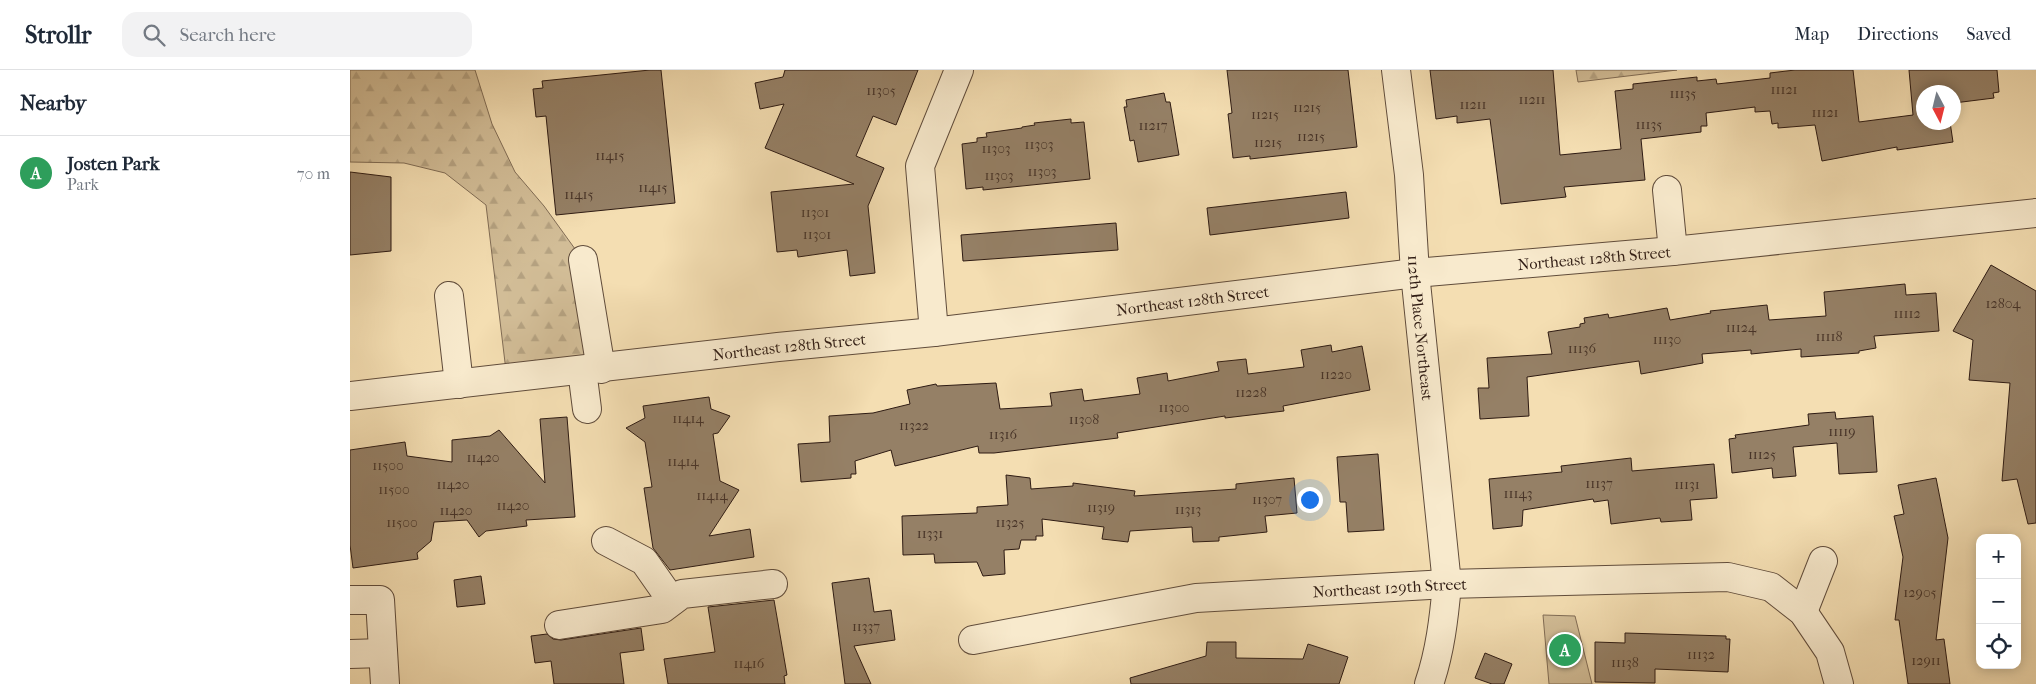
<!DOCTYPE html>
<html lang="en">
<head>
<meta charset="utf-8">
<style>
  :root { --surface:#fff; --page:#f2f2f3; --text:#1f2937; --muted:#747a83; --line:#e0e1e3; --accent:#0f766e }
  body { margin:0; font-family:"IM FELL French Canon",serif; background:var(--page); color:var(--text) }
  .controls { position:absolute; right:15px; bottom:15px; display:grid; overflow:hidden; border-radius:10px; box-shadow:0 2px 12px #0003 }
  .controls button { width:45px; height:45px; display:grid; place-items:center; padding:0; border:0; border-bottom:1px solid var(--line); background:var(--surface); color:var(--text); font:25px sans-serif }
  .compass { position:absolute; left:1566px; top:15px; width:45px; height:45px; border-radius:50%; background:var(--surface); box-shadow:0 2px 12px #0003; rotate:173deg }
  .you { position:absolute; left:959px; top:429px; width:18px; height:18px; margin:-12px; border:4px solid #fff; border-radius:50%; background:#1a73e8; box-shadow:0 0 0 8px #1a73e833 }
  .badge { display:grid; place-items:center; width:32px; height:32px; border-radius:50%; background:var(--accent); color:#fff; font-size:16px; font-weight:700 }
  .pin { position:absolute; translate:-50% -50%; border:2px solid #fff; box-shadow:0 1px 5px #0006 }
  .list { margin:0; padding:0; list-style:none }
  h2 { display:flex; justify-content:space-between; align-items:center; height:65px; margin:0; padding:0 20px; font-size:21px }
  h2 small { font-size:16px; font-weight:400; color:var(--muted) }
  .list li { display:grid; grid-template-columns:32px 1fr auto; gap:15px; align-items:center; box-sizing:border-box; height:75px; padding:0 20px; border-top:1px solid var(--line) }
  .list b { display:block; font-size:19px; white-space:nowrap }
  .list p { margin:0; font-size:16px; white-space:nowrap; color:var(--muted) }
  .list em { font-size:16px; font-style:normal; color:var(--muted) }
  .icon { flex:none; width:28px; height:28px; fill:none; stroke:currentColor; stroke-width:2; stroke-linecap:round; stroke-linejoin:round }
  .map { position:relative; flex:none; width:1686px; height:614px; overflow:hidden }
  header { display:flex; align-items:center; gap:30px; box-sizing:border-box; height:70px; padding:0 25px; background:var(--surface); border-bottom:1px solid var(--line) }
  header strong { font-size:24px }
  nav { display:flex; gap:28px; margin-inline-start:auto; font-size:18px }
  .search { width:350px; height:45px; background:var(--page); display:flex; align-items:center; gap:12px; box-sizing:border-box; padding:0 18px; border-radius:15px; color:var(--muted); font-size:19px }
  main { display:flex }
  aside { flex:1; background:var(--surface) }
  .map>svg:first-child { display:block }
</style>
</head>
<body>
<header>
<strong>Strollr</strong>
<div class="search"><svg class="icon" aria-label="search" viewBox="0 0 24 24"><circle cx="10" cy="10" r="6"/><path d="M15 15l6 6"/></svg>Search here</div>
<nav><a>Map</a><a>Directions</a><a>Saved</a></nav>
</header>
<main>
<aside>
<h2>Nearby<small></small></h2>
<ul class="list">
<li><span class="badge" style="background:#2e9e5b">A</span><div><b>Josten Park</b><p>Park</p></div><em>70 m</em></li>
</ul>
</aside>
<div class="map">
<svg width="1686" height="614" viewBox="0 0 1686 614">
  <defs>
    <pattern id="forest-firs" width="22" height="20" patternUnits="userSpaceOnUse" patternTransform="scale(1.25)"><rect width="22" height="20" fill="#d2bd97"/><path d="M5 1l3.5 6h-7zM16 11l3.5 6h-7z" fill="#b5a281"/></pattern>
  </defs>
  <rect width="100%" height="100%" fill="#f4deb2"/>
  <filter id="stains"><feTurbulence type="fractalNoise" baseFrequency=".004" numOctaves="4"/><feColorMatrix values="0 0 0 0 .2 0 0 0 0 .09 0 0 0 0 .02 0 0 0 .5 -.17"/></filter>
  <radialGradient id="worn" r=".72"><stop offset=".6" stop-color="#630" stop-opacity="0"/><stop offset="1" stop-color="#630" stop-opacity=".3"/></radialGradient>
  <g fill="url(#forest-firs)" stroke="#806c55">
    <path d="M0,0H125L142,54L165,102L194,136L233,190L250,299L157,309L136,135L95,103L54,93L0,92Z"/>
    <path d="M1226,0H1327L1228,12Z"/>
  </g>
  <path fill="#d2bd97" stroke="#806c55" d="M1193,545L1225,546L1242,614H1199Z"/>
  <g fill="#958066" stroke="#2e1b13">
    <path d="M300,0H311L325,133L206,145L196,46L186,47L183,19L193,18L192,11Z"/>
    <path d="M435,0H568L546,55L523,46L506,86L534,98L518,136L525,203L500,206L497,180L448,187L447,180L427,182L421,122L504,114L415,78L434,34L410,39L405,13L433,7Z"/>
    <path d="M877,0H998L1007,77L900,89V86L883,88L878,44L882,43Z"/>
    <path d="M1080,0H1203L1210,85L1271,79L1265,21L1283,19V14L1347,7V11L1366,9L1367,14L1420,8V3L1445,0H1503L1509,52L1563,45L1559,0H1647L1649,22L1643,23L1644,28L1604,33V22H1574V52H1600L1603,72L1547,80V77L1472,91L1465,55L1428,58V53L1422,54L1420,41L1405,42V37L1356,43L1357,56H1351V62L1291,69L1295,110L1214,117L1216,127L1151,134L1140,49L1107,53V46L1086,49Z"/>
    <path d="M814,23L816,32H820L829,85L788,92L784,70L780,71L774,37H777L776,30Z"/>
    <path d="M721,49V53L734,52L740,109L633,120V117L616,119L612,74L627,72V68L637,67L636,63L672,58V57L685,55L684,53Z"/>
    <path d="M0,102L41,107V181L0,185Z"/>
    <path d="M996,122L999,148L860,165L857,138Z"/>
    <path d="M766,153L768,180L613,191L611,165Z"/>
    <path d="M1641,195L1686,221V453L1678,454L1667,409L1652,411L1660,313L1619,310L1623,270L1603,261Z"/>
    <path d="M1555,214L1556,225L1586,223L1589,261L1524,266L1526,278L1509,281V283L1451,287V279L1401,284V280L1352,284L1353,293L1291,304L1289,291L1177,307L1179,346L1130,349L1128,318H1139L1137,288L1202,284L1198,262L1230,257V254L1235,253L1234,248L1258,244L1259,248L1317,238L1320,250L1361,243L1360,241L1417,235L1419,250L1476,246L1474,222Z"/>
    <path d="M981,275L982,282L1012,276L1020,320L933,336L934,341L875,348V346L767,363L768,368L644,383H629L628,376L545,396L541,380L505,391L506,404H501V408L451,412L448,374L480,372L479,346L523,343L560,334L557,320L586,314L587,316L646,313L650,339L702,336L700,323L732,319L734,331L790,324L787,308L817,303L818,311L869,301L867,292L896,289L898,304L954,297L951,280Z"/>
    <path d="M359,327L361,339L380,346L368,363L363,364L370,411L389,420L359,466L400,459L404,487L320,500L303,478L294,418L302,417L295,372L276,358L295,348L293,336Z"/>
    <path d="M1485,342L1486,349L1523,346L1527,402L1489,404L1487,373L1443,377L1446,406L1423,408L1422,398L1382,403L1379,369L1386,368L1385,365L1459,355L1458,344Z"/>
    <path d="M217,347L225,447L176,450L177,456L136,461L129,467L117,450L84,452L81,471L67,483L68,489L3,498L0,475V380L55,372L57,386L102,392V370L140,366L149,360L195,413L190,349Z"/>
    <path d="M1028,384L1034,460L998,462L996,432H990L987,387Z"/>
    <path d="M1281,388L1282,401L1364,394L1367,428L1340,430L1342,450L1311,452L1310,448L1261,454L1258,430L1244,432L1243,429L1173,440L1172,456L1143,459L1139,409L1212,402L1211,396Z"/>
    <path d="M656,405L680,408L681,419L723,416V413L785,421L784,426L886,419V414L944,408L947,443L915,446L917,462L869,467V471L843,472L842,457L780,461L778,472L752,469L754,457L692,449L693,466H686V470H671L669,479L654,480L655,504L633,506L627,492L585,493L584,484L553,485L552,446L627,443V437L658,435Z"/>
    <path d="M1586,408L1598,468L1586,570L1594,569L1600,614H1558L1549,550H1545L1553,487L1544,446L1554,444L1548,415Z"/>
    <path d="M131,506L135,534L107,537L104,510Z"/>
    <path d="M519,508L524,542L541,540L545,570L504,576L521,614H495L482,513Z"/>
    <path d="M424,530L437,605L434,606L435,614H318L314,589L365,582L358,537Z"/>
    <path d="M291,558L294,580L270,583L274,614H204L201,591L185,593L181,566L197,564L203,569L211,570Z"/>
    <path d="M1275,563L1376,566V569H1380L1378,602L1305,599V613L1245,612V572L1275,573Z"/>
    <path d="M857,572H886V588L953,589L958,574L998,587L989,614H781L780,608L856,586Z"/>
    <path d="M1135,583L1162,594L1154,614H1142L1125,608Z"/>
  </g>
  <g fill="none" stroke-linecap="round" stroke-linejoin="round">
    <g stroke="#604c3b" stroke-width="30">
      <g id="minor">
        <path id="s1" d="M1046,0L1059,105L1065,203L1097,514C1094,548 1090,582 1079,614"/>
        <path d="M1317,120L1323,181"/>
        <path d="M233,190L251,299"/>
        <path d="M99,226L109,314"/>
        <path d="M584,262L570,96L609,0"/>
        <path d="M232,300L237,339"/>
        <path id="s2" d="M0,326L428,277L584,262L1065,203L1323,181L1686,143"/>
        <path d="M256,471L294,491L322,531"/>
        <path d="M0,530H30L35,614"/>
        <path d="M1453,542L1473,491"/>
        <path d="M209,555L312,539L332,524L423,514"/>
        <path id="s3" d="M623,570L846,528L1097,514L1378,507L1421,517L1453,542L1480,582L1489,614"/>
        <path d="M0,584L33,583"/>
      </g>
    </g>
    <use href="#minor" stroke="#f8eacd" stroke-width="28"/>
  </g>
  <g text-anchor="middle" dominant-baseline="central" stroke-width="5" stroke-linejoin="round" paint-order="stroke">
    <g font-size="14" fill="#483428">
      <text x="1434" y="19">11121</text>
      <text x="531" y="20">11305</text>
      <text x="1333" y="23">11135</text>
      <text x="1182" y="29">11211</text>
      <text x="1123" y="34">11211</text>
      <text x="957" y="37">11215</text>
      <text x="1475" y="42">11121</text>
      <text x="915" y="44">11215</text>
      <text x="1299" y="54">11135</text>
      <text x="803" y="55">11217</text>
      <text x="961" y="66">11215</text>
      <text x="918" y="72">11215</text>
      <text x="689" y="74">11303</text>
      <text x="646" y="78">11303</text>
      <text x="260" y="85">11415</text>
      <text x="692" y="101">11303</text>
      <text x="649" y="105">11303</text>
      <text x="303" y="117">11415</text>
      <text x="229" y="124">11415</text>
      <text x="465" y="142">11301</text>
      <text x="467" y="164">11301</text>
      <text x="1653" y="233">12804</text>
      <text x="1557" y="243">11112</text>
      <text x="1391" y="257">11124</text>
      <text x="1479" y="266">11118</text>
      <text x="1317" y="269">11130</text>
      <text x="1232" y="278">11136</text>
      <text x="986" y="304">11220</text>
      <text x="901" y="322">11228</text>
      <text x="824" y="337">11300</text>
      <text x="338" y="348">11414</text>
      <text x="734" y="349">11308</text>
      <text x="564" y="355">11322</text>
      <text x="1492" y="361">11119</text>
      <text x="653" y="364">11316</text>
      <text x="1412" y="384">11125</text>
      <text x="133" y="387">11420</text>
      <text x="333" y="391">11414</text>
      <text x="38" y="395">11500</text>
      <text x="1249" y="413">11137</text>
      <text x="103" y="414">11420</text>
      <text x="1337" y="414">11131</text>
      <text x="44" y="419">11500</text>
      <text x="1168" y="423">11143</text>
      <text x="362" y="425">11414</text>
      <text x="917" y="429">11307</text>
      <text x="163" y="435">11420</text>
      <text x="751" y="437">11319</text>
      <text x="838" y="439">11313</text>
      <text x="106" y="440">11420</text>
      <text x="52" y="452">11500</text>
      <text x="660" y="452">11325</text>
      <text x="580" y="463">11331</text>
      <text x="1570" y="522">12905</text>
      <text x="516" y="556">11337</text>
      <text x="1351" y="584">11132</text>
      <text x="1576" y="590">12911</text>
      <text x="1275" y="592">11138</text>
      <text x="399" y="593">11416</text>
    </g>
    <g font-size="16" fill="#2e1b13" stroke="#f8eacd">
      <text stroke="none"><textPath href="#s2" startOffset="1252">Northeast 128th Street</textPath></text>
      <text stroke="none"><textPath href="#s2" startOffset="848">Northeast 128th Street</textPath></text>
      <text stroke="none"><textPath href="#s1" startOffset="259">112th Place Northeast</textPath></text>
      <text stroke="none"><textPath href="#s2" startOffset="442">Northeast 128th Street</textPath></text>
      <text stroke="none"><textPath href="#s3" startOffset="421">Northeast 129th Street</textPath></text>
    </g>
  </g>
  <rect width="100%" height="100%" filter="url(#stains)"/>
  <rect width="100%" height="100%" fill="url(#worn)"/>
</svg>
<div class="controls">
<button>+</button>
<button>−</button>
<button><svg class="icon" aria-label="locate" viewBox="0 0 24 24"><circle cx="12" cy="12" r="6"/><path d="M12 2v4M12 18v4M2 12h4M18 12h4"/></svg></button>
</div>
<svg class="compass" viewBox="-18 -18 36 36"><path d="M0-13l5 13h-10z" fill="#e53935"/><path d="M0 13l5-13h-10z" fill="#747a83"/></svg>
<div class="you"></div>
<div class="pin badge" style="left:1215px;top:580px;background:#2e9e5b">A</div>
</div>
</main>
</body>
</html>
